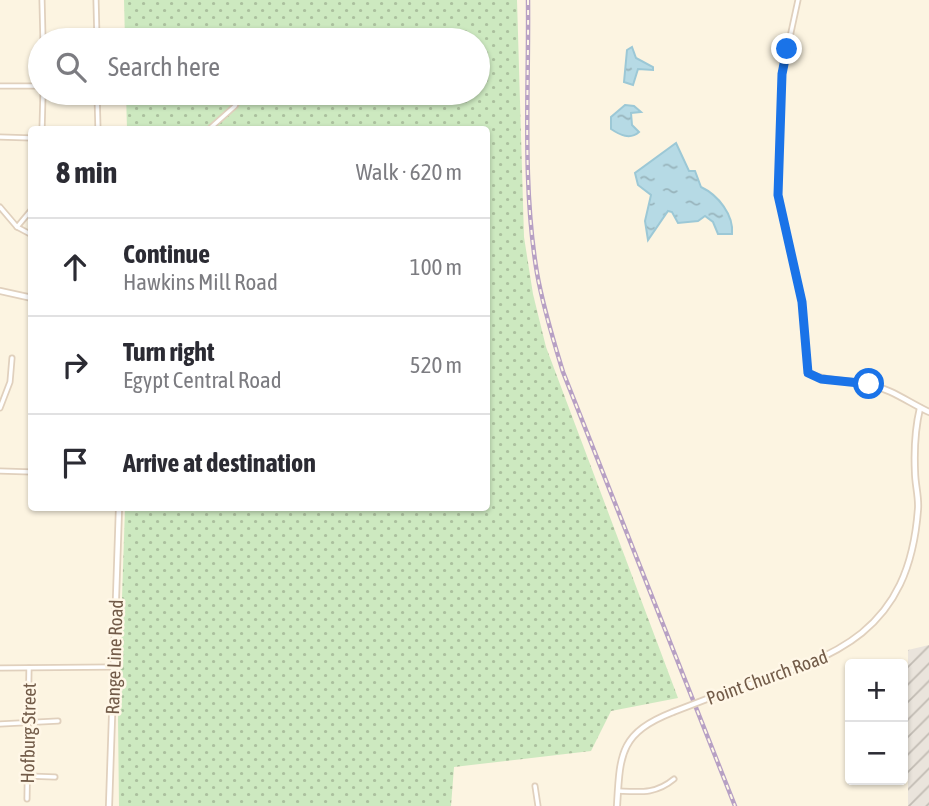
<!DOCTYPE html>
<html lang="en">
<head>
<meta charset="utf-8">
<style>
  :root { --surface:#fff; --page:#f7f7f7; --text:#2b2b33; --muted:#7c7c81; --line:#e1e1e2 }
  body { margin:0; font-family:"Asap Condensed",sans-serif; background:var(--page); color:var(--text) }
  .controls { position:absolute; right:21px; bottom:21px; display:grid; overflow:hidden; border-radius:7px; box-shadow:0 2px 5px #0004 }
  .controls button { width:63px; height:63px; display:grid; place-items:center; padding:0; border:0; border-bottom:2px solid var(--line); background:var(--surface); color:var(--text); font:35px sans-serif }
  .stop { position:absolute; width:21px; height:21px; margin:-16px; border:5px solid #1a73e8; border-radius:50%; background:#fff }
  .stop.end { background:#1a73e8; border-color:#fff; box-shadow:0 2px 7px #0008 }
  .list { margin:0; padding:0; list-style:none }
  h2 { display:flex; justify-content:space-between; align-items:center; height:91px; margin:0; padding:0 28px; font-size:30px }
  h2 small { font-size:23px; font-weight:400; color:var(--muted) }
  .list li { display:grid; grid-template-columns:46px 1fr auto; gap:21px; align-items:center; box-sizing:border-box; height:98px; padding:0 28px; border-top:2px solid var(--line) }
  .list b { display:block; font-size:26px; white-space:nowrap }
  .list p { margin:0; font-size:23px; white-space:nowrap; color:var(--muted) }
  .list em { font-size:23px; font-style:normal; color:var(--muted) }
  .icon { flex:none; width:38px; height:38px; fill:none; stroke:currentColor; stroke-width:2; stroke-linecap:round; stroke-linejoin:round }
  .map { position:relative; flex:none; width:929px; height:806px; overflow:hidden }
  .search { position:absolute; background:var(--surface); box-shadow:0 2px 5px #0004; left:28px; top:28px; width:462px; height:77px; display:flex; align-items:center; gap:18px; box-sizing:border-box; padding:0 24px; border-radius:38px; color:var(--muted); font-size:26px }
  .panel { position:absolute; background:var(--surface); box-shadow:0 2px 5px #0004; left:28px; top:126px; width:462px; height:385px; border-radius:7px }
  .map>svg:first-child { display:block }
</style>
</head>
<body>
<div class="map">
<svg width="929" height="806" viewBox="0 0 929 806">
  <defs>
    <pattern id="industrial-furrows" width="10" height="10" patternUnits="userSpaceOnUse" patternTransform="scale(1.75)"><rect width="10" height="10" fill="#eae4dc"/><path d="M-1 1l2-2M0 10L10 0M9 11l2-2" fill="none" stroke="#c2bcb4"/></pattern>
    <pattern id="grass-dots" width="8" height="8" patternUnits="userSpaceOnUse" patternTransform="scale(1.75)"><rect width="8" height="8" fill="#cde9c0"/><path d="M2 2h.1M6 6h.1" fill="none" stroke="#abc09e" stroke-width="1.8" stroke-linecap="round"/></pattern>
    <pattern id="water-ripples" width="26" height="14" patternUnits="userSpaceOnUse" patternTransform="scale(1.75)"><rect width="26" height="14" fill="#b6dae5"/><path d="M2 4q2-2 4 0t4 0M15 11q2-2 4 0t4 0" fill="none" stroke="#98b4bc"/></pattern>
  </defs>
  <rect width="100%" height="100%" fill="#fcf4e1"/>
  <path fill="url(#industrial-furrows)" d="M929,645V806H908V650Z"/>
  <path fill="url(#grass-dots)" d="M124,0H517L524,237L533,294L546,347L678,698L611,711L591,751L454,767L451,806H119L118,719L125,508H486V130L127,129L126,93H478V40H125Z"/>
  <g fill="url(#water-ripples)" stroke="#9cc8d6" stroke-width="2">
    <path d="M632,47L636,58L653,67V70L638,69L633,85L624,82L627,50Z"/>
    <path d="M625,105L634,106L641,112L631,113L632,125L639,132C630,140 620,135 611,129V117Z"/>
    <path d="M676,143L689,171H695L701,187C718,195 734,215 732,234H718L713,222L705,216L698,221L678,223L672,212L668,211L648,240L645,221L651,195L638,185L635,173Z"/>
  </g>
  <g fill="none" stroke-linecap="round" stroke-linejoin="round">
    <g stroke="#e0d0bd" stroke-width="7">
      <g id="minor">
        <path d="M42,0L43,40"/>
        <path d="M96,0L97,40"/>
        <path d="M798,0L782,74L778,195L802,302L808,373"/>
        <path d="M0,86H40"/>
        <path d="M97,93L98,130"/>
        <path d="M42,130L43,93"/>
        <path d="M208,130L235,106L242,93"/>
        <path d="M0,137L32,138"/>
        <path d="M0,207L17,227L32,235"/>
        <path d="M17,227L32,209"/>
        <path d="M0,408L10,382L12,358"/>
        <path d="M0,471L32,472"/>
        <path d="M0,668L113,667"/>
        <path d="M0,724L58,721"/>
        <path d="M28,776L55,777"/>
        <path d="M535,786L538,806"/>
        <path d="M618,791C641,792 656,794 674,779"/>
        <path d="M27,799L29,668"/>
      </g>
    </g>
    <g stroke="#e0d0bd" stroke-width="8">
      <g id="tertiary">
        <path d="M0,291L32,298"/>
        <path d="M808,373C827,382 847,380 868,384C891,389 908,402 929,412"/>
        <path d="M712,697C821,660 908,645 918,509C919,497 915,484 915,472C914,450 915,429 920,408"/>
        <path d="M109,806L119,508"/>
        <path d="M617,806C620,753 620,733 673,712"/>
      </g>
    </g>
    <use href="#minor" stroke="#fff" stroke-width="3.5"/>
    <use href="#tertiary" stroke="#fff" stroke-width="4.5"/>
    <g stroke="#b7a0c4" stroke-width="4.5">
      <path id="rail" d="M528,0C529,90 522,184 537,273C543,307 553,339 563,372L735,806"/>
    </g>
    <use href="#rail" stroke="#fff7e7" stroke-width="2" stroke-dasharray="5" stroke-linecap="butt"/>
    <g stroke="#e0d0bd" stroke-width="8" stroke-linecap="butt">
      <path id="tertiary-bridge" d="M673,712L712,697"/>
    </g>
    <use href="#tertiary-bridge" stroke="#fff" stroke-width="4.5"/>
  </g>
  <g fill="none" stroke-linecap="round" stroke-linejoin="round">
    <path stroke="#1a73e8" stroke-width="9" d="M787,49L782,74L778,195L802,302L808,373L821,379L869,384"/>
  </g>
  <g text-anchor="middle" dominant-baseline="central" stroke-width="5" stroke-linejoin="round" paint-order="stroke">
    <g font-size="19" fill="#725b48" stroke="#fff7e7">
      <text transform="translate(114 657) rotate(-88)">Range Line Road</text>
      <text transform="translate(767 677) rotate(-20)">Point Church Road</text>
      <text transform="translate(28 733) rotate(-89)">Hofburg Street</text>
    </g>
  </g>
</svg>
<div class="controls">
<button>+</button>
<button>−</button>
</div>
<div class="stop" style="left:869px;top:384px"></div>
<div class="stop end" style="left:787px;top:49px"></div>
<div class="search"><svg class="icon" aria-label="search" viewBox="0 0 24 24"><circle cx="10" cy="10" r="6"/><path d="M15 15l6 6"/></svg>Search here</div>
<section class="panel">
<h2>8 min<small>Walk · 620 m</small></h2>
<ul class="list">
<li><svg class="icon" aria-label="ahead" viewBox="0 0 24 24"><path d="M12 20V5M6 11l6-6 6 6"/></svg><div><b>Continue</b><p>Hawkins Mill Road</p></div><em>100 m</em></li>
<li><svg class="icon" aria-label="right" viewBox="0 0 24 24"><path d="M7 20v-9h11M14 6l5 5-5 5"/></svg><div><b>Turn right</b><p>Egypt Central Road</p></div><em>520 m</em></li>
<li><svg class="icon" aria-label="arrive" viewBox="0 0 24 24"><path d="M6 21V4h12l-3 4 3 4H6"/></svg><div><b>Arrive at destination</b></div></li>
</ul>
</section>
</div>
</body>
</html>
